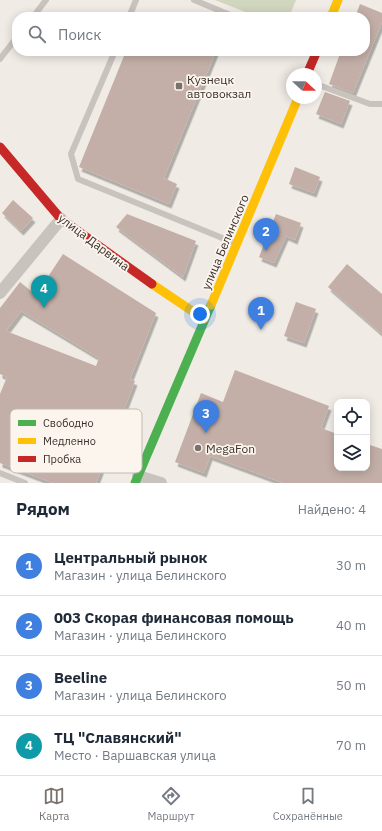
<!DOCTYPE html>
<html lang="ru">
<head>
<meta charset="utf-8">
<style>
  :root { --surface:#fff; --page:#f6f6f7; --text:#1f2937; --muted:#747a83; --line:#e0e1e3; --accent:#7a716c }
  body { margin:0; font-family:"IBM Plex Sans",sans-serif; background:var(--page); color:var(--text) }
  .controls { position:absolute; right:12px; bottom:12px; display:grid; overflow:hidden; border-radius:8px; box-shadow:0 2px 10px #0003 }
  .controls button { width:36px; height:36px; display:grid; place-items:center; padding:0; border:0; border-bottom:1px solid var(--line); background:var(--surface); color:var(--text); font:20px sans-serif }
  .compass { position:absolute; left:286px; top:68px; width:36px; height:36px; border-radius:50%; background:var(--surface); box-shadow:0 2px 10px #0003; rotate:111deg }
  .you { position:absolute; left:200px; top:314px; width:14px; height:14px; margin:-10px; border:3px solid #fff; border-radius:50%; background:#1a73e8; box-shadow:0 0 0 6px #1a73e833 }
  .badge { display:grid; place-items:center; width:26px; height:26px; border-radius:50%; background:var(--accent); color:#fff; font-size:13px; font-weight:700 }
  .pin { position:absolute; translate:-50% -33px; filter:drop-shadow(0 1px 2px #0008) }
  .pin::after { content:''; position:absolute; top:21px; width:14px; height:12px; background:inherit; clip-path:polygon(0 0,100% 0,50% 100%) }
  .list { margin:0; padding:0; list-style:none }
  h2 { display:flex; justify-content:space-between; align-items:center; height:52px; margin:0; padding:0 16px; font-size:17px }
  h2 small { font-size:13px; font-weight:400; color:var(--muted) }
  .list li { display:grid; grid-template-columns:26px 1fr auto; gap:12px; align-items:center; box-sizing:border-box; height:60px; padding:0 16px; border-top:1px solid var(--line) }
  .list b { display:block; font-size:15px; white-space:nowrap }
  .list p { margin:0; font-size:13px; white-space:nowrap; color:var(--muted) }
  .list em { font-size:13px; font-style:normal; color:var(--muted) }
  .icon { flex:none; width:22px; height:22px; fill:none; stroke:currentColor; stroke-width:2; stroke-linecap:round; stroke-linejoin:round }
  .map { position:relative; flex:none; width:382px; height:483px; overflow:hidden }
  .search { position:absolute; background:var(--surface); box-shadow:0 2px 10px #0003; left:12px; right:12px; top:12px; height:44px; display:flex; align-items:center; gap:10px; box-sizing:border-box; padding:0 14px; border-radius:16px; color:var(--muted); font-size:15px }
  .sheet { height:292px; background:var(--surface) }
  nav { display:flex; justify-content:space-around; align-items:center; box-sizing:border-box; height:56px; border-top:1px solid var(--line); background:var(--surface); font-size:11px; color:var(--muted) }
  nav a { display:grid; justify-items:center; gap:2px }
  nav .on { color:var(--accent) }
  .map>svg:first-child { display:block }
</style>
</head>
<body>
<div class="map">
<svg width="382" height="483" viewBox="0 0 382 483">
  <defs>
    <filter id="shadow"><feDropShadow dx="2.5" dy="4.5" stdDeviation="0" flood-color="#0004"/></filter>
  </defs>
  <rect width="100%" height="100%" fill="#f0ebe5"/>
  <path fill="#d1d6bf" d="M215,0H296L289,17H258Z"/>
  <g fill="#c3afa7" fill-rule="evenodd" filter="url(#shadow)">
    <path d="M360,4L382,13V22L353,93L329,84L341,51H365V17H355Z"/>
    <path d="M126,51H216L164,178L177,184L169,204L79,167Z"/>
    <path d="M325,92L350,101L341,124L316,114Z"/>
    <path d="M295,167L320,177L314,193L289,184Z"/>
    <path d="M13,200L33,218L21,231L2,213Z"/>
    <path d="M127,214L196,241L183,277L116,227Z"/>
    <path d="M276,214L301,223L295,240L286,236L274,263L259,257Z"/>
    <path d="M63,254L156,313L130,379L135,381L96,483H53L0,463V394L7,377L0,374V308L20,282L36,295ZM21,311L99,358L96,366L6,331Z"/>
    <path d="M347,264L382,294V334L328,287Z"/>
    <path d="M296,302L316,309L304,343L284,336Z"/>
    <path d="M235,370L329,406L321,428L337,434V468H367V444L382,449V483H283L210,456L204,473L175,462L201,393L223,402Z"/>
  </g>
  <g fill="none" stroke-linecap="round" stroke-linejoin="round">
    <g stroke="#c9c3be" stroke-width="6">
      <path d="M194,0L235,17"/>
      <path d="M33,17L46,0"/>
      <path d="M129,17L136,0"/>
      <path d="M115,51L71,154L78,179L237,244"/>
      <path d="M0,59L17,37"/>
      <path d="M316,84L370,104H382"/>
      <path d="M0,473L25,483"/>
    </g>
    <g stroke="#c9c3be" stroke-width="12">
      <path d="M0,293L61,219"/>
      <path d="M138,476L161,483"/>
    </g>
    <path stroke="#4caf50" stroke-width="9" d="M135,483L211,305"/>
    <g stroke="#ffc107" stroke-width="9">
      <path d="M331,17L338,0"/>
      <path d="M152,284L204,319"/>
      <path d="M211,305L298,98"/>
    </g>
    <g stroke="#c62828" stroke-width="9">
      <path d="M307,74L317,51"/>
      <path d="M0,147L61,219L152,284"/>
    </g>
  </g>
  <g fill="#7a716c" stroke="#fbf5ee" stroke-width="1.5">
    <rect x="175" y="82" width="8" height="8" rx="2"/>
    <circle cx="198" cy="448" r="4"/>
  </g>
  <g text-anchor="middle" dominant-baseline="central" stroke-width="3.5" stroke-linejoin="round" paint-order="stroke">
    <g font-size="12" fill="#3b302b" stroke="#fbf5ee" text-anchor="start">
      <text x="187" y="79">Кузнецк<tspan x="187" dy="14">автовокзал</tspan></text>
      <text x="206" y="448">MegaFon</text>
    </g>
    <g font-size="12" fill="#3b302b" stroke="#fbf5ee">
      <text transform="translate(94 242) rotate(37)">улица Дарвина</text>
      <text transform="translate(225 242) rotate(-67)">улица Белинского</text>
    </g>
  </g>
  <rect x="10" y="409" width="132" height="64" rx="6" fill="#fbf5ee" stroke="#c1bab4" stroke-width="1"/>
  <rect x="18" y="420" width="18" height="6" fill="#4caf50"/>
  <rect x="18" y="438" width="18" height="6" fill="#ffc107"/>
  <rect x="18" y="456" width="18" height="6" fill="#c62828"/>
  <g font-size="11" fill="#3b302b">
    <text x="43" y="427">Свободно</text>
    <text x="43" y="445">Медленно</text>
    <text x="43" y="463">Пробка</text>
  </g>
</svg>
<div class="controls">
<button><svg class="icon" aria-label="locate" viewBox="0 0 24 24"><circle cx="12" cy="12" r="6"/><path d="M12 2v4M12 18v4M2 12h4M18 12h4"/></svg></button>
<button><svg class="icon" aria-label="layers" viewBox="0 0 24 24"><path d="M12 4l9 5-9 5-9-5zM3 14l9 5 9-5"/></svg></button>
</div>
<svg class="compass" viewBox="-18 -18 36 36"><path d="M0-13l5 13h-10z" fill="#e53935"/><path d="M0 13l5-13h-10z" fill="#747a83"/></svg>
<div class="you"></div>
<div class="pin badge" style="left:261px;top:330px;background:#3f7fe0">1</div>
<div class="pin badge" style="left:266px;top:251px;background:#3f7fe0">2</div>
<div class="pin badge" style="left:206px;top:433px;background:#3f7fe0">3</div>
<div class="pin badge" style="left:44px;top:308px;background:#0f9aa8">4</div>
<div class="search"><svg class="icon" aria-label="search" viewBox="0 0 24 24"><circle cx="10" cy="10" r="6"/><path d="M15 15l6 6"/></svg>Поиск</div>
</div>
<section class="sheet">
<h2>Рядом<small>Найдено: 4</small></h2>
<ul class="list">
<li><span class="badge" style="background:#3f7fe0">1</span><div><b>Центральный рынок</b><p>Магазин · улица Белинского</p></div><em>30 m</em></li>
<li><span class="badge" style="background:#3f7fe0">2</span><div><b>003 Скорая финансовая помощь</b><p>Магазин · улица Белинского</p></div><em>40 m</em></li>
<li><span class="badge" style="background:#3f7fe0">3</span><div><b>Beeline</b><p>Магазин · улица Белинского</p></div><em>50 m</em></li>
<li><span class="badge" style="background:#0f9aa8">4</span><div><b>ТЦ &quot;Славянский&quot;</b><p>Место · Варшавская улица</p></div><em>70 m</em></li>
</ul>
</section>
<nav>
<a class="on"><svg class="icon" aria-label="map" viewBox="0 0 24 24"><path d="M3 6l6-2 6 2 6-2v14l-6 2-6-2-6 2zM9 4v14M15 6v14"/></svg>Карта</a>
<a><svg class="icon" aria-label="directions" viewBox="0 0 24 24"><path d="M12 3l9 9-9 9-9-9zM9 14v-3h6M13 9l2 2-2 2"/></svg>Маршрут</a>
<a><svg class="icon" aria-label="saved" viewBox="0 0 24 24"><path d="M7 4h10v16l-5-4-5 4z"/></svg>Сохранённые</a>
</nav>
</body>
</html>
